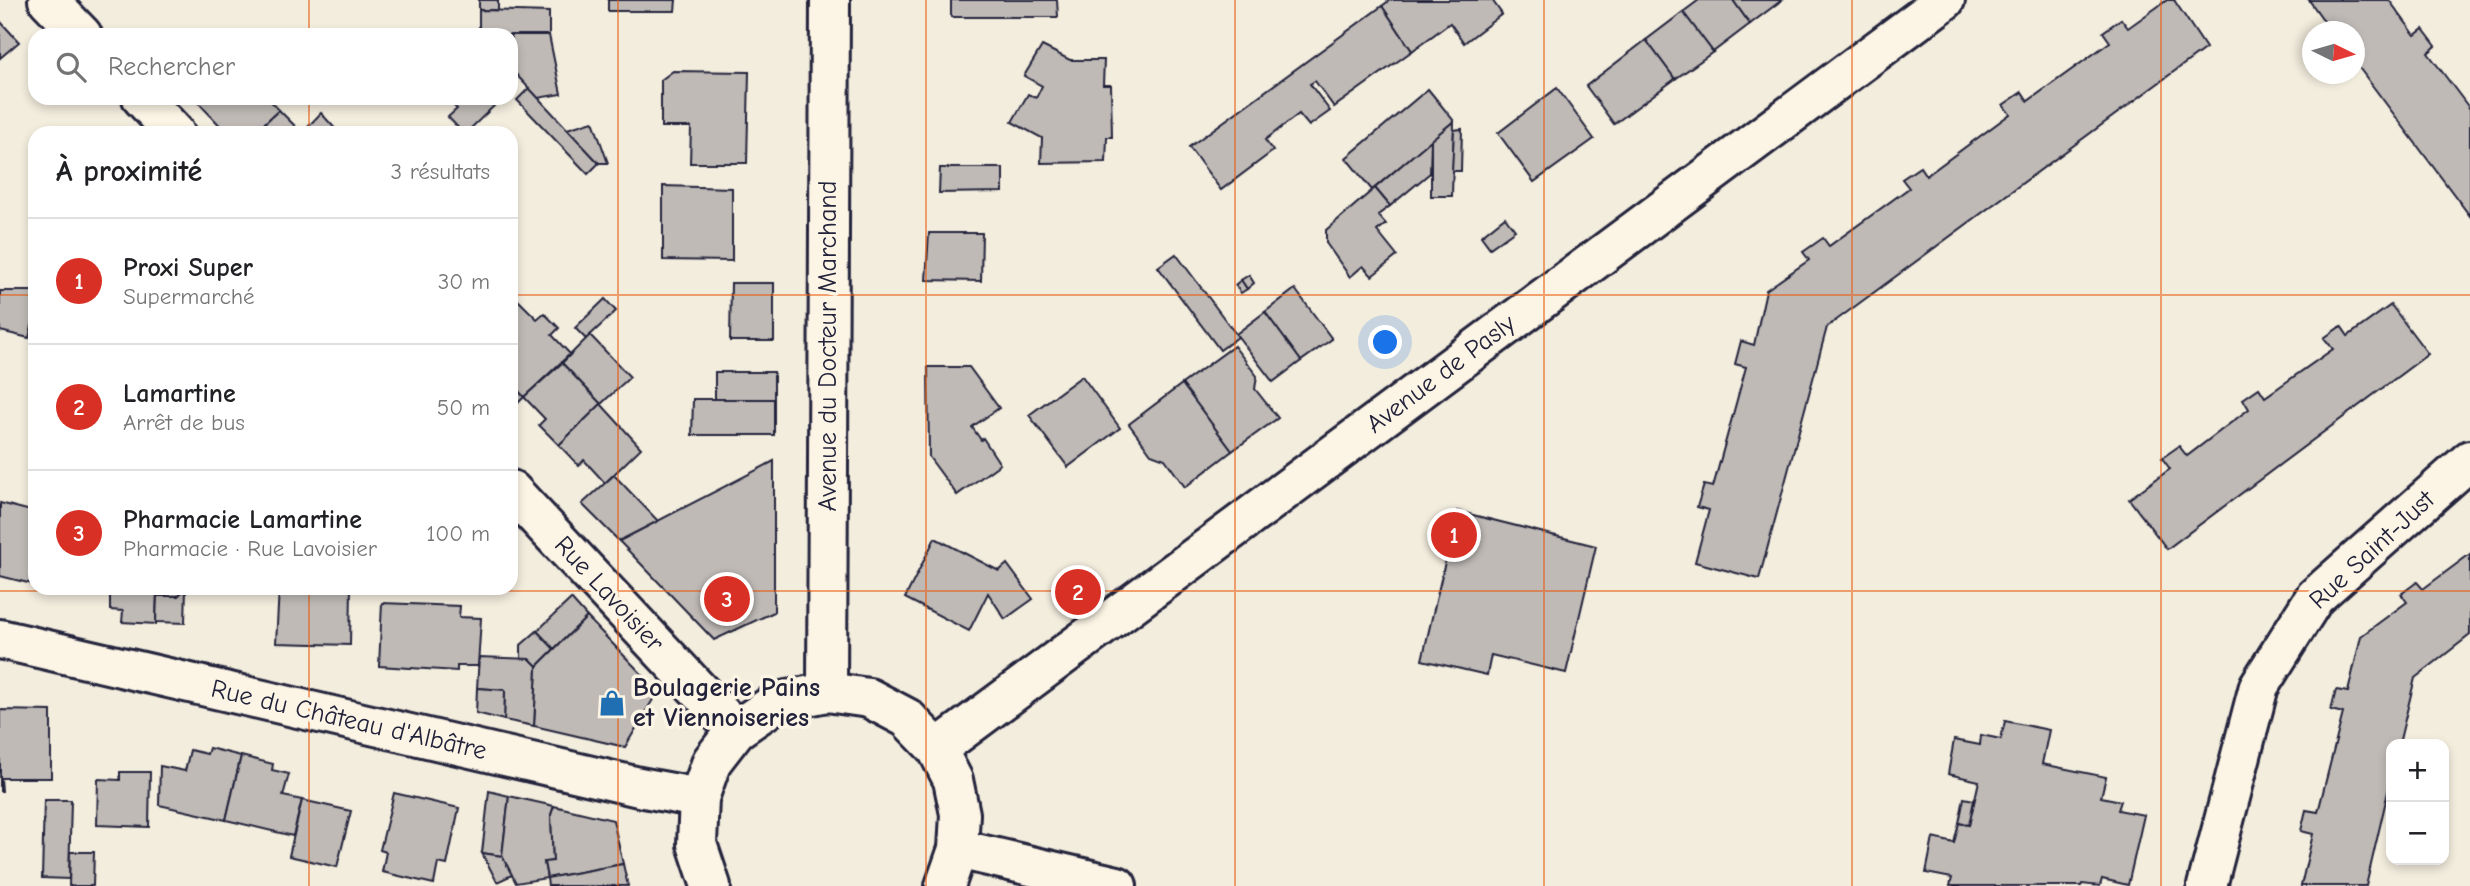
<!DOCTYPE html>
<html lang="fr">
<head>
<meta charset="utf-8">
<style>
  :root { --surface:#fff; --page:#f6f6f6; --text:#202124; --muted:#757577; --line:#e0e0e0; --accent:#d93025 }
  body { margin:0; font-family:"Comic Neue",sans-serif; background:var(--page); color:var(--text) }
  .controls { position:absolute; right:21px; bottom:21px; display:grid; overflow:hidden; border-radius:14px; box-shadow:0 4px 10px #0003 }
  .controls button { width:63px; height:63px; display:grid; place-items:center; padding:0; border:0; border-bottom:2px solid var(--line); background:var(--surface); color:var(--text); font:35px sans-serif }
  .compass { position:absolute; left:2302px; top:21px; width:63px; height:63px; border-radius:50%; background:var(--surface); box-shadow:0 4px 10px #0003; rotate:95deg }
  .you { position:absolute; left:1386px; top:343px; width:24px; height:24px; margin:-18px; border:5px solid #fff; border-radius:50%; background:#1a73e8; box-shadow:0 0 0 10px #1a73e833 }
  .badge { display:grid; place-items:center; width:46px; height:46px; border-radius:50%; background:var(--accent); color:#fff; font-size:23px; font-weight:700 }
  .pin { position:absolute; translate:-50% -50%; border:4px solid #fff; box-shadow:0 2px 7px #0006 }
  .list { margin:0; padding:0; list-style:none }
  h2 { display:flex; justify-content:space-between; align-items:center; height:91px; margin:0; padding:0 28px; font-size:30px }
  h2 small { font-size:23px; font-weight:400; color:var(--muted) }
  .list li { display:grid; grid-template-columns:46px 1fr auto; gap:21px; align-items:center; box-sizing:border-box; height:126px; padding:0 28px; border-top:2px solid var(--line) }
  .list b { display:block; font-size:26px; white-space:nowrap }
  .list p { margin:0; font-size:23px; white-space:nowrap; color:var(--muted) }
  .list em { font-size:23px; font-style:normal; color:var(--muted) }
  .icon { flex:none; width:38px; height:38px; fill:none; stroke:currentColor; stroke-width:2; stroke-linecap:round; stroke-linejoin:round }
  .map { position:relative; flex:none; width:2470px; height:886px; overflow:hidden }
  .search { position:absolute; background:var(--surface); box-shadow:0 4px 10px #0003; left:28px; top:28px; width:490px; height:77px; display:flex; align-items:center; gap:18px; box-sizing:border-box; padding:0 24px; border-radius:21px; color:var(--muted); font-size:26px }
  .panel { position:absolute; background:var(--surface); box-shadow:0 4px 10px #0003; left:28px; top:126px; width:490px; height:469px; border-radius:21px }
  .map>svg:first-child { display:block }
</style>
</head>
<body>
<div class="map">
<svg width="2470" height="886" viewBox="0 0 2470 886">
  <rect width="100%" height="100%" fill="#f3edde"/>
  <filter id="ink" filterUnits="userSpaceOnUse"><feTurbulence type="fractalNoise" baseFrequency=".0143" numOctaves="2"/><feDisplacementMap in="SourceGraphic" scale="14" xChannelSelector="R" yChannelSelector="G"/><feConvolveMatrix kernelMatrix="1 2 1 2 8 2 1 2 1" color-interpolation-filters="sRGB"/></filter>
  <g filter="url(#ink)">
    <g fill="#bfbab6" stroke="#22223b" stroke-width="2">
      <rect x="479" y="0" width="19" height="10"/>
      <path d="M608,0H676L675,11H608Z"/>
      <path d="M951,0H1057L1058,17H951Z"/>
      <path d="M1390,0H1492L1502,14L1464,43L1450,23L1412,51L1382,6Z"/>
      <path d="M1699,0H1733L1750,24L1713,52L1683,12Z"/>
      <path d="M1733,0H1782L1750,24Z"/>
      <path d="M2167,0H2174L2206,48L1827,327L1759,579L1695,562L1709,510L1697,507L1704,485L1713,487L1746,367L1735,364L1741,341L1754,345L1766,290L1809,260L1803,252L1823,238L1829,246L1909,188L1902,179L1920,167L1926,176L2010,114L2003,105L2022,92L2028,101L2110,42L2103,32L2121,19L2128,28Z"/>
      <path d="M2309,0H2389L2415,35L2423,29L2436,46L2428,53L2470,109V216L2354,61V32H2332Z"/>
      <path d="M1382,6L1412,51L1334,107L1315,81L1310,84L1330,111L1309,126L1299,114L1265,140L1273,151L1221,190L1189,147Z"/>
      <path d="M479,10L549,12V35H479Z"/>
      <path d="M1683,12L1713,52L1675,79L1646,40Z"/>
      <path d="M0,21L19,42L0,58Z"/>
      <path d="M479,35H549L561,94L538,98L511,69V35Z"/>
      <path d="M1646,40L1675,79L1614,124L1586,86Z"/>
      <path d="M1042,46L1070,60H1104L1103,85H1111L1112,137H1107L1106,162L1041,163L1042,138L1012,122L1028,94L1036,98L1042,86L1024,76Z"/>
      <path d="M673,71L749,72L747,163H690L691,127H661V80Z"/>
      <path d="M529,88L599,163L588,174L517,100Z"/>
      <path d="M1557,88L1594,139L1534,182L1498,133Z"/>
      <path d="M1428,89L1454,121L1372,190L1346,158Z"/>
      <path d="M194,98H268L279,110L254,133H227Z"/>
      <path d="M446,98H487L494,106L466,133H463L448,117L457,109Z"/>
      <path d="M279,110L302,133L321,113L339,133H254Z"/>
      <path d="M593,121L608,163H599L567,129Z"/>
      <path d="M1454,121L1452,196H1431V140Z"/>
      <path d="M1462,129L1461,171H1452L1454,130Z"/>
      <path d="M1431,140L1430,173L1390,206L1375,188Z"/>
      <path d="M940,168H1003V192L939,193Z"/>
      <path d="M663,186L732,188V261L663,260Z"/>
      <path d="M1375,188L1390,206L1378,215L1386,224L1377,231L1397,256L1372,276L1363,266L1350,277L1326,243V230Z"/>
      <path d="M1505,217L1515,230L1490,248L1481,236Z"/>
      <path d="M929,233H982L981,281L926,280Z"/>
      <path d="M1176,254L1238,337L1220,350L1158,267Z"/>
      <path d="M1249,275L1254,283L1247,289L1241,280Z"/>
      <path d="M1241,280L1247,289L1241,293L1235,285Z"/>
      <path d="M731,283H774V341H730Z"/>
      <path d="M1295,289L1332,339L1301,361L1265,312Z"/>
      <path d="M0,291H35V313L29,338L0,331Z"/>
      <path d="M517,299L537,319L544,313L559,328L552,335L570,354L524,397L511,383V304Z"/>
      <path d="M605,299L616,311L586,339L575,328Z"/>
      <path d="M2391,305L2428,354L2167,549L2129,499L2170,469L2162,458L2179,446L2187,456L2249,409L2243,399L2259,388L2265,397L2333,349L2324,338L2341,326L2348,336Z"/>
      <path d="M1265,312L1301,361L1273,382L1236,334Z"/>
      <path d="M590,335L630,377L601,404L562,363Z"/>
      <path d="M1234,346L1257,376L1255,389L1278,418L1232,451L1182,384Z"/>
      <path d="M562,363L601,404L559,445L539,425L545,419L524,397Z"/>
      <path d="M928,367H969L999,408L972,427L981,440L983,438L1000,464L957,495L929,457Z"/>
      <rect x="715" y="372" width="59" height="27"/>
      <path d="M1082,376L1120,428L1068,467L1029,415Z"/>
      <path d="M511,383L524,397L519,402L511,393Z"/>
      <path d="M1182,384L1232,451L1185,487L1165,459L1151,454L1129,424Z"/>
      <path d="M693,399H774V435H692Z"/>
      <path d="M601,404L641,448L605,483L584,460L579,466L559,445Z"/>
      <path d="M774,461V612L714,640L619,541Z"/>
      <path d="M614,475L658,521L619,541L582,504Z"/>
      <path d="M0,503L35,512V572L32,584L0,576Z"/>
      <path d="M1457,511L1596,546L1566,673L1491,655L1487,675L1422,660Z"/>
      <path d="M935,538L999,571L1007,564L1033,599L1005,619L988,593L969,631L905,598Z"/>
      <path d="M2470,554V635L2415,678L2399,744H2391V779L2366,886H2301L2313,834L2301,831L2306,810L2318,812L2343,713L2331,710L2336,690L2348,692L2361,636L2407,602L2401,594L2417,582L2423,589Z"/>
      <path d="M110,588H157L156,624L122,622L123,611L110,610Z"/>
      <path d="M157,588H186L178,596H157Z"/>
      <path d="M186,588L185,623L156,622L157,596H178Z"/>
      <path d="M279,588H351L350,645L276,643Z"/>
      <path d="M571,599L587,617L554,649L537,631Z"/>
      <path d="M382,603L460,606L459,617L481,618L478,666H457V671L379,666Z"/>
      <path d="M587,617L658,691L625,747L534,726L537,666Z"/>
      <path d="M537,631L554,649L537,666L530,659H521V645Z"/>
      <path d="M479,657L530,659L537,666L534,726L504,720L505,690L477,688Z"/>
      <path d="M477,688L505,690L504,720L476,713Z"/>
      <path d="M0,710L51,711V778H1L2,791H0Z"/>
      <path d="M2005,721L2049,730L2042,764L2106,777L2101,797L2121,801L2118,810L2144,815L2128,885L2102,879L2100,886L2082,884L2081,886H1950L1952,878L1926,873L1933,838L1954,843L1959,823L1969,825L1979,781L1948,774L1954,740L1980,745L1981,735L2001,739Z"/>
      <path d="M209,748L241,756L226,820L159,805L160,766L185,771L190,750L207,754Z"/>
      <path d="M241,756L273,764L272,770L289,774L283,796L302,800L293,836L226,820Z"/>
      <path d="M120,772H150L149,827L97,825L98,779L120,780Z"/>
      <path d="M489,791L509,796L502,856L482,853Z"/>
      <path d="M394,793L459,808L447,865L438,863L434,884L382,872L386,852L380,850Z"/>
      <path d="M509,796L554,806L551,815L553,861L544,862L547,878L516,883L502,856Z"/>
      <path d="M1964,798L1974,800L1969,825L1959,823Z"/>
      <path d="M44,800H71L69,879L42,878Z"/>
      <path d="M302,800L351,811L337,867L289,856Z"/>
      <path d="M554,806L613,820L623,864L547,878L544,862L553,861L551,815Z"/>
      <path d="M70,852H94L93,886H69Z"/>
      <path d="M482,853L502,856L512,875L497,882Z"/>
      <path d="M623,864L628,886H548L547,878Z"/>
    </g>
    <g fill="none" stroke-linecap="round" stroke-linejoin="round">
      <g stroke="#22223b" stroke-width="44">
        <g id="minor">
          <path d="M48,0L82,35"/>
          <path d="M142,98L175,133"/>
          <path d="M511,490L736,730"/>
          <path d="M0,639L639,787L699,798"/>
          <path d="M827,692L830,0"/>
          <path d="M937,749L1945,0"/>
          <path d="M958,849L1117,886"/>
          <path d="M711,886L697,844L699,798L712,761L736,730L777,702L827,692L869,698L907,718L937,749L953,780L960,814L958,849L945,886"/>
          <path d="M2207,886L2259,686L2315,597L2470,460"/>
        </g>
      </g>
      <use href="#minor" stroke="#fcf5e5" stroke-width="38"/>
    </g>
  </g>
  <path fill="none" stroke="#e8590c" stroke-width="2" stroke-opacity="0.55" d="M309,0V35M618,0V886M926,0V886M1235,0V886M1544,0V886M1852,0V886M2161,0V886M309,98V133M0,295H35M511,295H2470M309,588V886M0,591H2470"/>
  <defs>
    <g id="shop-bare" transform="scale(2.1)"><path d="M-5-2.5h2.3a2.7 3.5 0 0 1 5.4 0H5L5.5 6h-11ZM-1.5-2.5h3a1.5 2.3 0 0 0-3 0Z" fill="#1f6fb2" stroke="#fcf5e5" stroke-width="2.5" paint-order="stroke"/></g>
  </defs>
  <g fill-rule="evenodd">
    <use href="#shop-bare" x="612" y="703"/>
  </g>
  <g text-anchor="middle" dominant-baseline="central" stroke-width="7" stroke-linejoin="round" paint-order="stroke">
    <g font-size="26" fill="#22223b" stroke="#fcf5e5">
      <text transform="translate(828 346) rotate(-90)">Avenue du Docteur Marchand</text>
      <text transform="translate(1441 374) rotate(-37)">Avenue de Pasly</text>
      <text transform="translate(2372 550) rotate(-43)">Rue Saint-Just</text>
      <text transform="translate(609 594) rotate(47)">Rue Lavoisier</text>
      <text transform="translate(349 720) rotate(13)">Rue du Château d'Albâtre</text>
    </g>
    <g font-size="26" font-weight="bold" fill="#22223b" stroke="#fcf5e5" text-anchor="start">
      <text x="633" y="688">Boulagerie Pains<tspan x="633" dy="30">et Viennoiseries</tspan></text>
    </g>
  </g>
</svg>
<div class="controls">
<button>+</button>
<button>−</button>
</div>
<svg class="compass" viewBox="-18 -18 36 36"><path d="M0-13l5 13h-10z" fill="#e53935"/><path d="M0 13l5-13h-10z" fill="#757577"/></svg>
<div class="you"></div>
<div class="pin badge" style="left:1454px;top:535px">1</div>
<div class="pin badge" style="left:1078px;top:592px">2</div>
<div class="pin badge" style="left:727px;top:599px">3</div>
<div class="search"><svg class="icon" aria-label="search" viewBox="0 0 24 24"><circle cx="10" cy="10" r="6"/><path d="M15 15l6 6"/></svg>Rechercher</div>
<section class="panel">
<h2>À proximité<small>3 résultats</small></h2>
<ul class="list">
<li><span class="badge">1</span><div><b>Proxi Super</b><p>Supermarché</p></div><em>30 m</em></li>
<li><span class="badge">2</span><div><b>Lamartine</b><p>Arrêt de bus</p></div><em>50 m</em></li>
<li><span class="badge">3</span><div><b>Pharmacie Lamartine</b><p>Pharmacie · Rue Lavoisier</p></div><em>100 m</em></li>
</ul>
</section>
</div>
</body>
</html>
